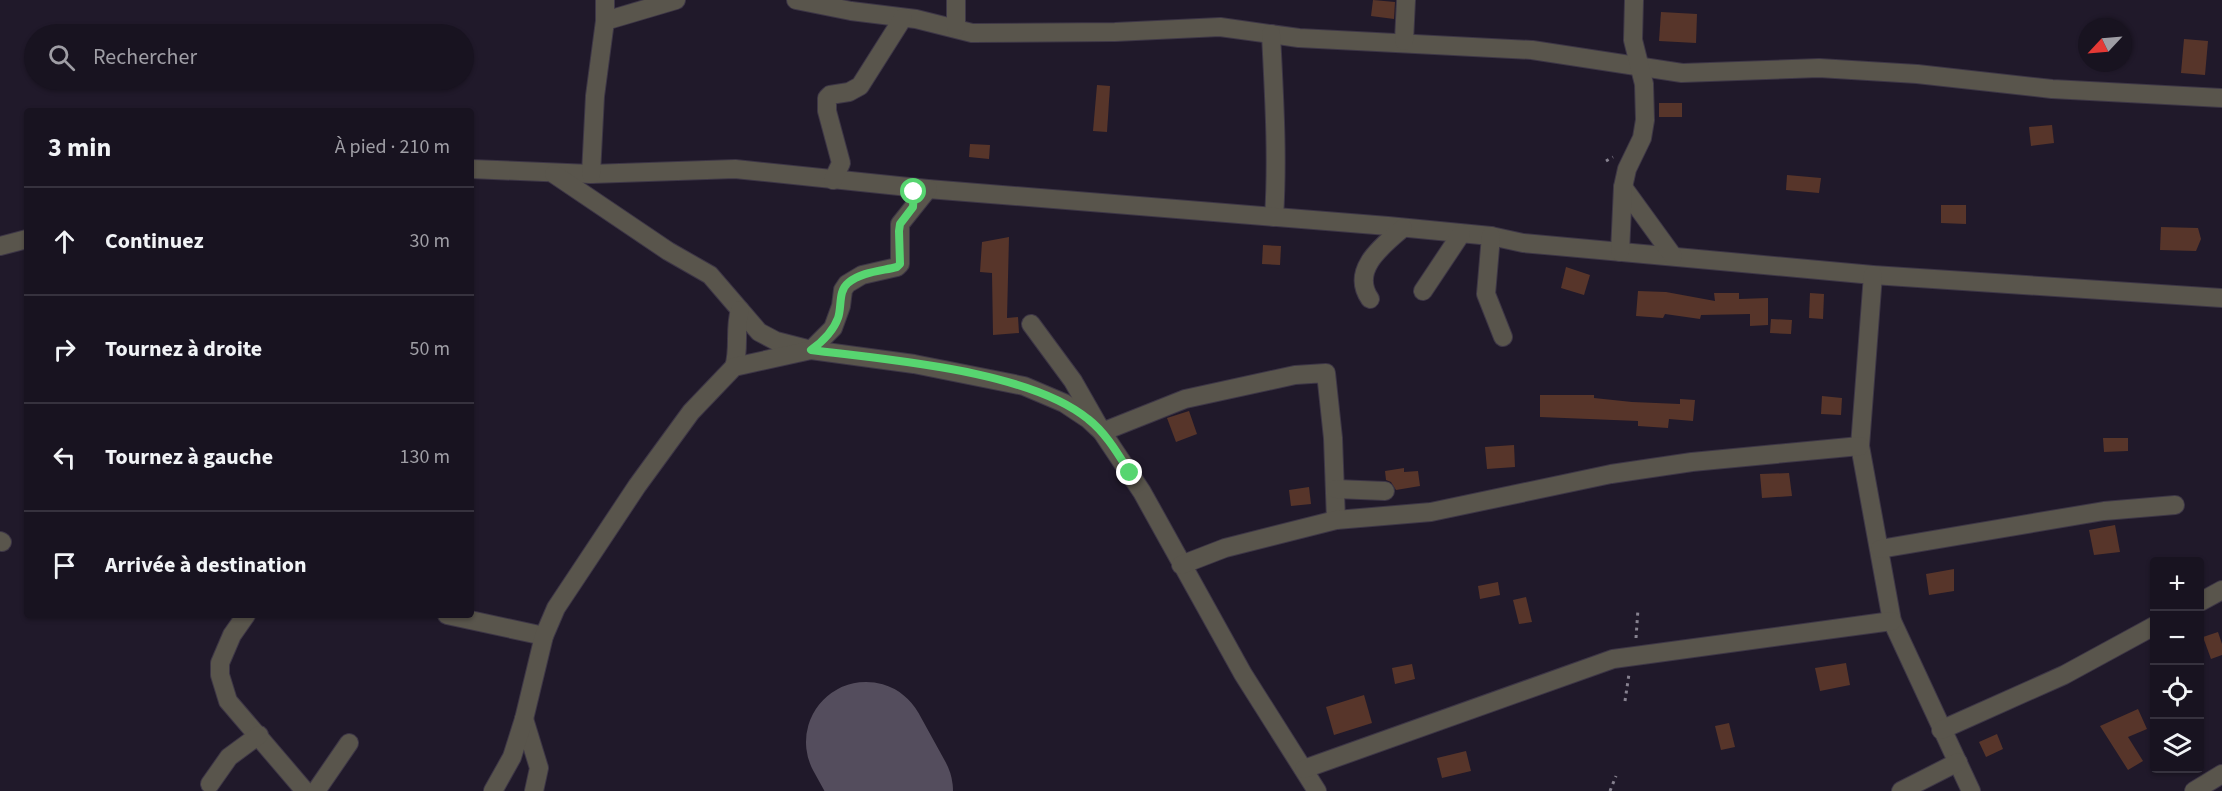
<!DOCTYPE html>
<html lang="fr">
<head>
<meta charset="utf-8">
<style>
  :root { --surface:#181320; --page:#25202d; --text:#f1f3f6; --muted:#9f9ea5; --line:#36323e }
  body { margin:0; font-family:"Source Sans 3",sans-serif; background:var(--page); color:var(--text) }
  .controls { position:absolute; right:18px; bottom:18px; display:grid; overflow:hidden; border-radius:6px; box-shadow:0 2px 4px #0004 }
  .controls button { width:54px; height:54px; display:grid; place-items:center; padding:0; border:0; border-bottom:2px solid var(--line); background:var(--surface); color:var(--text); font:30px sans-serif }
  .compass { position:absolute; left:2078px; top:18px; width:54px; height:54px; border-radius:50%; background:var(--surface); box-shadow:0 2px 4px #0004; rotate:244deg }
  .stop { position:absolute; width:18px; height:18px; margin:-14px; border:4px solid #57d570; border-radius:50%; background:#fff }
  .stop.end { background:#57d570; border-color:#fff; box-shadow:0 2px 6px #0008 }
  .list { margin:0; padding:0; list-style:none }
  h2 { display:flex; justify-content:space-between; align-items:center; height:78px; margin:0; padding:0 24px; font-size:26px }
  h2 small { font-size:20px; font-weight:400; color:var(--muted) }
  .list li { display:grid; grid-template-columns:39px 1fr auto; gap:18px; align-items:center; box-sizing:border-box; height:108px; padding:0 24px; border-top:2px solid var(--line) }
  .list b { display:block; font-size:22px; white-space:nowrap }
  .list em { font-size:20px; font-style:normal; color:var(--muted) }
  .icon { flex:none; width:33px; height:33px; fill:none; stroke:currentColor; stroke-width:2; stroke-linecap:round; stroke-linejoin:round }
  .map { position:relative; flex:none; width:2222px; height:791px; overflow:hidden }
  .search { position:absolute; background:var(--surface); box-shadow:0 2px 4px #0004; left:24px; top:24px; width:450px; height:66px; display:flex; align-items:center; gap:15px; box-sizing:border-box; padding:0 21px; border-radius:33px; color:var(--muted); font-size:22px }
  .panel { position:absolute; background:var(--surface); box-shadow:0 2px 4px #0004; left:24px; top:108px; width:450px; height:510px; border-radius:6px }
  .map>svg:first-child { display:block }
</style>
</head>
<body>
<div class="map">
<svg width="2222" height="791" viewBox="0 0 2222 791">
  <rect width="100%" height="100%" fill="#20192a"/>
  <g fill="none" stroke-linecap="round" stroke-linejoin="round">
    <path stroke="#544d5d" stroke-width="120" d="M866,742L893,791"/>
  </g>
  <g fill="#57352a">
    <path d="M1373,0L1395,2L1394,19L1371,16Z"/>
    <path d="M1661,12L1697,14L1696,43L1659,41Z"/>
    <path d="M2184,39L2208,41L2205,75L2181,73Z"/>
    <path d="M1097,85L1110,86L1107,132L1093,131Z"/>
    <rect x="1659" y="103" width="23" height="14"/>
    <path d="M2052,125L2054,143L2031,146L2029,127Z"/>
    <path d="M970,144L990,145L989,159L969,157Z"/>
    <path d="M1787,175L1821,178L1819,193L1786,190Z"/>
    <path d="M1941,205H1966V224L1941,223Z"/>
    <path d="M2161,227L2198,228L2201,239L2196,251L2160,250Z"/>
    <path d="M1009,237L1007,318L1018,317L1019,333L993,335L992,273L980,272L982,242Z"/>
    <path d="M1263,245L1281,246L1280,265L1262,264Z"/>
    <path d="M1566,267L1590,275L1584,295L1561,288Z"/>
    <path d="M1638,291L1666,292L1715,301L1714,293H1739V299L1768,298V325L1750,326V314L1701,315L1700,319L1665,314L1663,318L1636,316Z"/>
    <path d="M1810,293L1824,294L1823,319L1809,318Z"/>
    <path d="M1771,319L1792,320L1791,334L1770,333Z"/>
    <path d="M1540,395H1594V398L1632,402L1680,404V399L1695,400L1693,421L1669,419L1668,428L1638,426V421L1540,417Z"/>
    <path d="M1822,396L1842,398L1841,415L1821,414Z"/>
    <path d="M1189,411L1197,434L1176,442L1167,418Z"/>
    <path d="M2103,438H2128V451L2104,452Z"/>
    <path d="M1514,445L1515,467L1487,469L1485,447Z"/>
    <path d="M1404,468V472L1418,471L1420,486L1396,490L1391,482L1386,480L1385,471Z"/>
    <path d="M1789,473L1792,496L1762,498L1760,474Z"/>
    <path d="M1309,487L1311,504L1291,506L1289,490Z"/>
    <path d="M2115,525L2120,552L2094,555L2089,530Z"/>
    <path d="M1954,569V591L1929,595L1926,574Z"/>
    <path d="M1498,582L1500,595L1480,599L1478,586Z"/>
    <path d="M1526,597L1532,622L1519,624L1513,600Z"/>
    <path d="M2218,632L2222,644V655L2211,659L2203,637Z"/>
    <path d="M1846,663L1850,685L1820,691L1815,668Z"/>
    <path d="M1412,664L1415,679L1395,684L1392,668Z"/>
    <path d="M1364,695L1372,723L1334,735L1326,707Z"/>
    <path d="M2138,709L2147,729L2128,737L2143,761L2128,770L2100,726Z"/>
    <path d="M1729,723L1735,747L1721,750L1715,726Z"/>
    <path d="M1997,734L2003,749L1986,757L1979,742Z"/>
    <path d="M1466,751L1471,771L1442,778L1437,758Z"/>
  </g>
  <g fill="none" stroke-linecap="round" stroke-linejoin="round">
    <g stroke="#3d3646" stroke-width="20">
      <g id="minor">
        <path d="M796,0L851,11L916,19L972,33L1115,32L1220,27L1299,38L1532,50L1682,73L1819,68L1917,74L2052,89L2222,98"/>
        <path d="M605,21L676,0"/>
        <path d="M956,28V0"/>
        <path d="M1271,34C1274,95 1278,156 1274,217"/>
        <path d="M1404,41L1406,0"/>
        <path d="M471,169L591,174L735,169L928,189L1388,226L1491,236L1523,243L1873,275L2222,298"/>
        <path d="M554,174L668,251L710,275L759,332L776,341L811,350L914,364L1024,386L1064,403L1088,419L1102,432L1142,492L1243,674L1317,791"/>
        <path d="M591,174L595,96L605,21V0"/>
        <path d="M833,180L841,163L827,111V98L830,95L849,92L860,86L903,18"/>
        <path d="M1623,187L1673,256"/>
        <path d="M1491,236L1486,294L1503,337"/>
        <path d="M0,246L27,239"/>
        <path d="M1620,252L1623,187L1627,169L1642,138L1645,120L1644,84L1633,40L1634,0"/>
        <path d="M1873,275L1860,446L1892,621L1971,791"/>
        <path d="M1423,291L1461,234"/>
        <path d="M1370,299C1350,270 1382,246 1403,228"/>
        <path d="M1031,324L1073,381L1102,432L1185,399L1295,375L1326,373L1333,438L1336,520"/>
        <path d="M734,367C740,348 734,330 740,310"/>
        <path d="M1336,489L1385,491"/>
        <path d="M0,541L2,542"/>
        <path d="M1880,549L2104,511L2175,505"/>
        <path d="M1181,565L1225,548L1336,520L1431,512L1611,474L1692,462L1860,446"/>
        <path d="M2200,602L2222,590"/>
        <path d="M246,615L232,635L220,663V675L228,701L305,791"/>
        <path d="M447,615L544,636"/>
        <path d="M524,719L539,768L534,791"/>
        <path d="M1941,730L2064,675L2154,626"/>
        <path d="M1304,769L1613,659L1892,621"/>
        <path d="M210,784L229,757L259,735"/>
        <path d="M316,791L349,743"/>
        <path d="M493,791L512,757L524,719L544,636L556,608L637,486L691,412L734,367L811,350L833,328L841,306L843,290L847,284L862,275L897,267L900,264V224L928,189"/>
        <path d="M1901,791L1958,762"/>
        <path d="M2194,791L2222,774"/>
      </g>
    </g>
    <g stroke="#878290" stroke-width="3" stroke-dasharray="3 4.5" stroke-linecap="butt">
      <path d="M1606,161L1613,157"/>
      <path d="M1636,638L1638,609"/>
      <path d="M1625,701L1629,674"/>
      <path d="M1610,791L1616,776"/>
    </g>
    <use href="#minor" stroke="#59554c" stroke-width="18"/>
  </g>
  <g fill="none" stroke-linecap="round" stroke-linejoin="round">
    <path stroke="#57d570" stroke-width="8" d="M914,192L913,207L900,224L899,231L900,264L897,267C881,271 861,272 848,283C838,291 842,307 838,318C833,332 822,342 811,350C888,360 1028,370 1088,419C1106,433 1118,454 1130,473"/>
  </g>
</svg>
<div class="controls">
<button>+</button>
<button>−</button>
<button><svg class="icon" aria-label="locate" viewBox="0 0 24 24"><circle cx="12" cy="12" r="6"/><path d="M12 2v4M12 18v4M2 12h4M18 12h4"/></svg></button>
<button><svg class="icon" aria-label="layers" viewBox="0 0 24 24"><path d="M12 4l9 5-9 5-9-5zM3 14l9 5 9-5"/></svg></button>
</div>
<svg class="compass" viewBox="-18 -18 36 36"><path d="M0-13l5 13h-10z" fill="#e53935"/><path d="M0 13l5-13h-10z" fill="#9f9ea5"/></svg>
<div class="stop" style="left:914px;top:192px"></div>
<div class="stop end" style="left:1130px;top:473px"></div>
<div class="search"><svg class="icon" aria-label="search" viewBox="0 0 24 24"><circle cx="10" cy="10" r="6"/><path d="M15 15l6 6"/></svg>Rechercher</div>
<section class="panel">
<h2>3 min<small>À pied · 210 m</small></h2>
<ul class="list">
<li><svg class="icon" aria-label="ahead" viewBox="0 0 24 24"><path d="M12 20V5M6 11l6-6 6 6"/></svg><div><b>Continuez</b></div><em>30 m</em></li>
<li><svg class="icon" aria-label="right" viewBox="0 0 24 24"><path d="M7 20v-9h11M14 6l5 5-5 5"/></svg><div><b>Tournez à droite</b></div><em>50 m</em></li>
<li><svg class="icon" aria-label="left" viewBox="0 0 24 24"><path d="M17 20v-9H6M10 6l-5 5 5 5"/></svg><div><b>Tournez à gauche</b></div><em>130 m</em></li>
<li><svg class="icon" aria-label="arrive" viewBox="0 0 24 24"><path d="M6 21V4h12l-3 4 3 4H6"/></svg><div><b>Arrivée à destination</b></div></li>
</ul>
</section>
</div>
</body>
</html>
